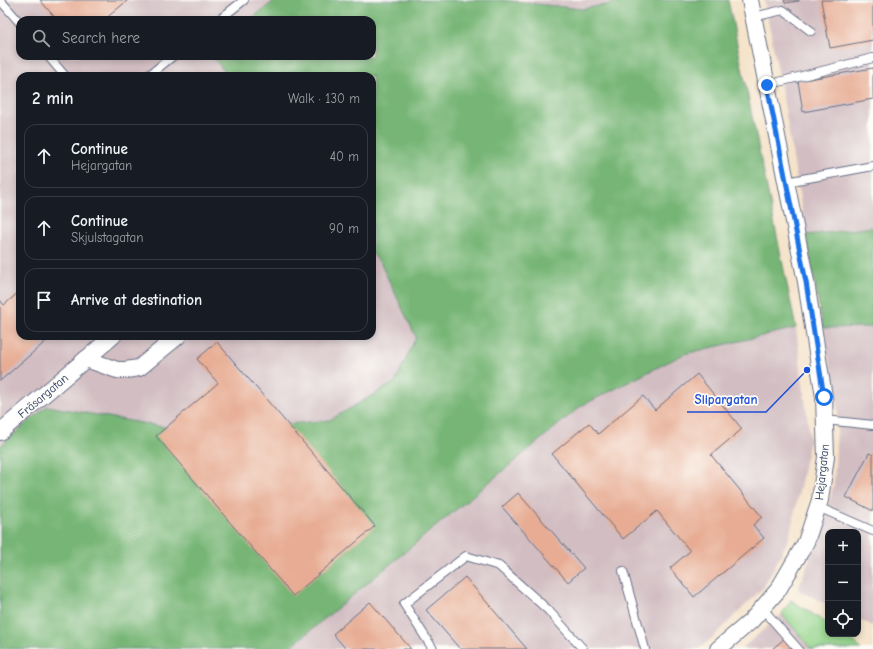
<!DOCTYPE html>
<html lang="en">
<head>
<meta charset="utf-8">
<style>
  :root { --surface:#171b24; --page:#20242c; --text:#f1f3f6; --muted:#9ea1a6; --line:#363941 }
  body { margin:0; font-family:"Comic Neue",sans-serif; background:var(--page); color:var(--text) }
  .controls { position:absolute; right:12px; bottom:12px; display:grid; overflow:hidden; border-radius:8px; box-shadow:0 2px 6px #0003 }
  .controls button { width:36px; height:36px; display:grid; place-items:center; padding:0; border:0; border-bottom:1px solid var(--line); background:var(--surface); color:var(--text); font:20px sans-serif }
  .stop { position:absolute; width:12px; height:12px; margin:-9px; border:3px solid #1a73e8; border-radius:50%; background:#fff }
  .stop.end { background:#1a73e8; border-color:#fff; box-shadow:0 1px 4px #0008 }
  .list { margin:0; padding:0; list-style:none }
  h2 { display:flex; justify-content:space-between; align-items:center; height:52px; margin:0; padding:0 16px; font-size:17px }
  h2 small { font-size:13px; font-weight:400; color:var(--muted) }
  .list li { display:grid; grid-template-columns:26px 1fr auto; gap:12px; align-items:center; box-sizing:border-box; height:64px; margin:0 8px 8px; padding:0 8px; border:1px solid var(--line); border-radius:12px }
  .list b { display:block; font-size:15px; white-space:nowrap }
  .list p { margin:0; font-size:13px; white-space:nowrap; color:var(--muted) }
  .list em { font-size:13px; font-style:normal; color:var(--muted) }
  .icon { flex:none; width:22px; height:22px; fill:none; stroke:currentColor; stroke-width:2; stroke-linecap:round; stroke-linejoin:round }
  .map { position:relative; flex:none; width:873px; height:649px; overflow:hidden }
  .search { position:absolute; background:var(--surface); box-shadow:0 2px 6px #0003; left:16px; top:16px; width:360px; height:44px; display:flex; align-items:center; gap:10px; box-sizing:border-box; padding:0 14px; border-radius:12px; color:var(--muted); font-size:15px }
  .panel { position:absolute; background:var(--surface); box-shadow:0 2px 6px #0003; left:16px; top:72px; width:360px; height:268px; border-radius:12px }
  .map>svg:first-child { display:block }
</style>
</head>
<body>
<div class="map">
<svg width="873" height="649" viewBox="0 0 873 649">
  <rect width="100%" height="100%" fill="#fdfcf7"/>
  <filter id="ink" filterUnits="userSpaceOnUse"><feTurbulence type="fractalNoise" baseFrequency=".025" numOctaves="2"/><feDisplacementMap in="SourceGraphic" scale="8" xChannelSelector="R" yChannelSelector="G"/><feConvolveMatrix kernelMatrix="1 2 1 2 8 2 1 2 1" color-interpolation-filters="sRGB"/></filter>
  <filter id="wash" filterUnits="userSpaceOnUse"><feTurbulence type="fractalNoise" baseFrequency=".012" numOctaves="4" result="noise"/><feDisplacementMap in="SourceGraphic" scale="16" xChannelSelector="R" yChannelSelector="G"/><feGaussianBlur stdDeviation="0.9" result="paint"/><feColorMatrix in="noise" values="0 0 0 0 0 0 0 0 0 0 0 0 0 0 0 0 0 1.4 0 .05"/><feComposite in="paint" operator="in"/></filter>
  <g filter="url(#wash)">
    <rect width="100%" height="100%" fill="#f5e3ca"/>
    <g fill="#d2bec2">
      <path d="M0,0H275L250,20H20V56H212L228,76H20V336H372V253L381,264L416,337L395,382L330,420L198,433L0,446Z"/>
      <path d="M502,0H632L582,9Z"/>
      <path d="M764,0H873V227L806,235L781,86Z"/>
      <path d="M873,327V626L858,619V532H828V605L798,590L823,523L834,484L838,410L823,328Z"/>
      <path d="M796,328L810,440L789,538L764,587L712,638L699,649H288L581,406L684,354Z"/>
      <path d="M782,614L811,649H741Z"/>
    </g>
    <path fill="#93d389" stroke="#578174" d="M791,600L828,624V634C848,634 847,634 861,649H811L782,614Z"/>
    <g fill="#76b575" stroke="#48726a">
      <path d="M275,0H502L582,9L632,0H728L796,328L684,354L581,406L288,649H0V446L47,406L197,433L330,420L395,382L416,337L381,264L372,253V76H228L212,56H372V20H250Z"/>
      <path d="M873,227V327L823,328L806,235Z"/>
    </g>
    <g id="blocks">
      <g fill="#e7ac93">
        <path d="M40,0H128L104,20H57Z"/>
        <path d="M784,0H799V1L785,3Z"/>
        <path d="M821,0H873V40L830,48Z"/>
        <path d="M873,68V99L803,112L798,81Z"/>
        <path d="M20,291V336H52L0,381V300L4,305Z"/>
        <path d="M217,342L375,526L293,596L156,436L218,383L197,359Z"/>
        <path d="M697,374L742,429L711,455L762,517L753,525L764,538L694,597L670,568L690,551L657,511L623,539L552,454L589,423L598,434L643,396L655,410Z"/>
        <path d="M869,453L873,455V511L846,497Z"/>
        <path d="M518,493L584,568L568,582L502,507Z"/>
        <path d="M465,577L527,649H460L426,610Z"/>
        <path d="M370,602L411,649H346L333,634Z"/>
        <path d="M784,639L793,649H772Z"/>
      </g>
    </g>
  </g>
  <g filter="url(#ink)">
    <use href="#blocks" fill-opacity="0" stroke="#676e84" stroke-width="1"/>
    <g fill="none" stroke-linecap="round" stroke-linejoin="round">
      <g stroke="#676e84" stroke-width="10">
        <g id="service">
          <path d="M0,0L20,23"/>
          <path d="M753,17L783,10L811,31"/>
          <path d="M219,20L244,0"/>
          <path d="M48,56L65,76"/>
          <path d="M148,76L173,56"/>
          <path d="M767,85L873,58"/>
          <path d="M786,182L873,166"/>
          <path d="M825,420L873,425"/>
          <path d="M818,507L873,531"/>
          <path d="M623,571L645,649"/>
          <path d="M762,608L798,649"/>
          <path d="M433,649L404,604L466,556L499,566L548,610L583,649"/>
        </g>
      </g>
      <g stroke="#676e84" stroke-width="18">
        <g id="minor">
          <path d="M86,359L117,370H126L139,368L178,336"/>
          <path d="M0,432L113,336"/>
          <path d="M718,649L751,621L778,590L806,542L820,500L826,457L824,397L806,282L750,0"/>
        </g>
      </g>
      <use href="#service" stroke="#fff" stroke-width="8"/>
      <use href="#minor" stroke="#fff" stroke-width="16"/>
    </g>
  </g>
  <g fill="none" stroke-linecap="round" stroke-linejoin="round" filter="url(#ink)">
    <path stroke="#1a73e8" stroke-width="5" d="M767,85L806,282L824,397"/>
  </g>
  <g text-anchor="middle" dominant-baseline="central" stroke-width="3.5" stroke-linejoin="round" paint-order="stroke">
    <g font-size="12" fill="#1b2f5e" stroke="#fdfcf7">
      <text transform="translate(43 396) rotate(-40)">Fräsargatan</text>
      <text transform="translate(822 472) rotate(-84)">Hejargatan</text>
    </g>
  </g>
  <path fill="none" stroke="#1d4ed8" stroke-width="1.5" d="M807 370L766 412H687"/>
  <circle fill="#1d4ed8" stroke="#fdfcf7" stroke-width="1.5" cx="807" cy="370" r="4"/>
  <g font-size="13" text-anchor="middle" font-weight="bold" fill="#1d4ed8" stroke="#fdfcf7" stroke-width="3.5" stroke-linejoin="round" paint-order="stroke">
    <text x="726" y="404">Slipargatan</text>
  </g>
</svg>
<div class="controls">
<button>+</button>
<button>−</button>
<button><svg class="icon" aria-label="locate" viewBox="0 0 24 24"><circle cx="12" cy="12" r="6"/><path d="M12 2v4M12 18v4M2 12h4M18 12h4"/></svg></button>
</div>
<div class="stop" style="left:824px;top:397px"></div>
<div class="stop end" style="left:767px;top:85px"></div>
<div class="search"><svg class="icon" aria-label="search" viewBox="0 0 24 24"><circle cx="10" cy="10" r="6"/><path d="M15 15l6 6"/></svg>Search here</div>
<section class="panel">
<h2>2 min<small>Walk · 130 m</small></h2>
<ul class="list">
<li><svg class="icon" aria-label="ahead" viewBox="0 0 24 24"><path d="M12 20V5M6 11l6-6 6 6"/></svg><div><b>Continue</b><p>Hejargatan</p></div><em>40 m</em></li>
<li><svg class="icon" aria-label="ahead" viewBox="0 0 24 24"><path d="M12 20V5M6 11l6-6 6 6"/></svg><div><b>Continue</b><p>Skjulstagatan</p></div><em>90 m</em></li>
<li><svg class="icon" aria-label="arrive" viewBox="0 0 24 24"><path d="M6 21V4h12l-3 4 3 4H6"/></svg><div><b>Arrive at destination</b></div></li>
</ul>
</section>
</div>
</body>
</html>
